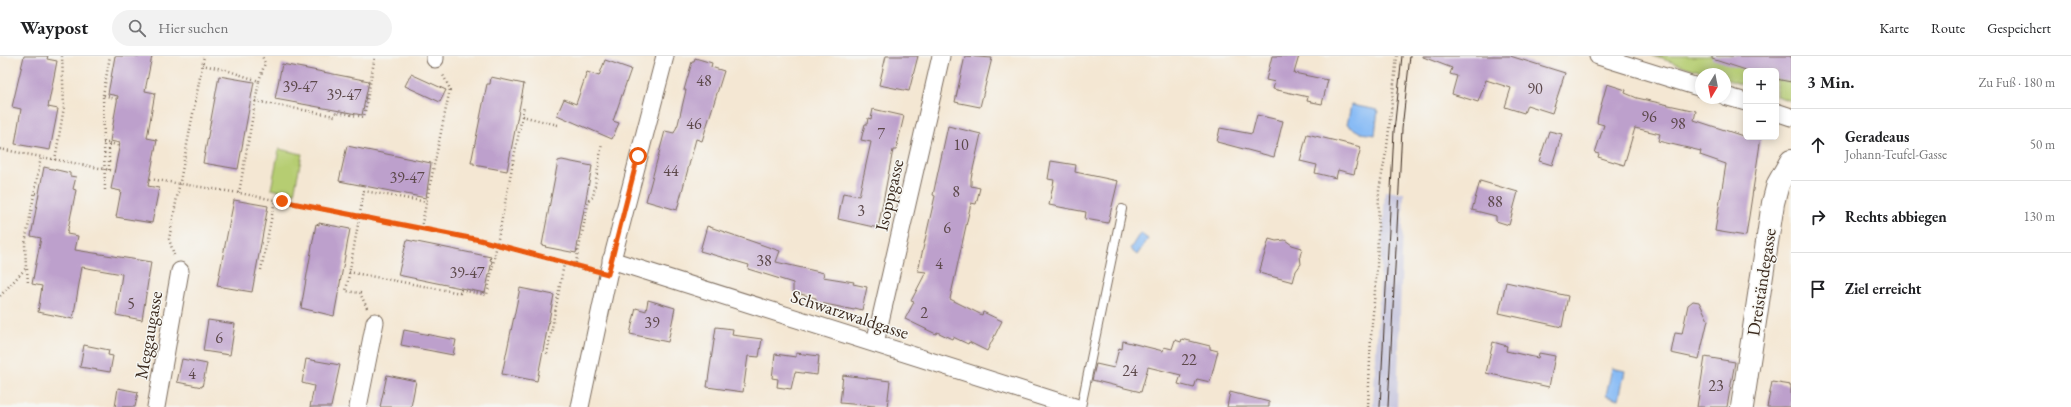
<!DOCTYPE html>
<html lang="de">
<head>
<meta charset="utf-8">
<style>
  :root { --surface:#fff; --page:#f2f2f2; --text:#202124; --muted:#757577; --line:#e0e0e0 }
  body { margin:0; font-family:"EB Garamond",serif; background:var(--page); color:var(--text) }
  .controls { position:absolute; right:12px; top:12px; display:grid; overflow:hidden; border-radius:6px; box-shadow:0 2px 10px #0003 }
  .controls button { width:36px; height:36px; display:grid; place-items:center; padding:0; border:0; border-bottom:1px solid var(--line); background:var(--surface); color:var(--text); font:20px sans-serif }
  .compass { position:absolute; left:1695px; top:12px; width:36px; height:36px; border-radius:50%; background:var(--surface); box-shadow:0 2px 10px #0003; rotate:190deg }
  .stop { position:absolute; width:12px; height:12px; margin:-9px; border:3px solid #ea580c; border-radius:50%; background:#fff }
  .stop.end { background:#ea580c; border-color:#fff; box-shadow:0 1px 4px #0008 }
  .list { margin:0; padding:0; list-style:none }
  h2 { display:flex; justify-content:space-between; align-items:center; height:52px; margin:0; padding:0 16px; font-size:17px }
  h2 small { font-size:13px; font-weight:400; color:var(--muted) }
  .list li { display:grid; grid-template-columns:26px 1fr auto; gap:12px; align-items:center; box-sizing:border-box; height:72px; padding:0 16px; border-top:1px solid var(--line) }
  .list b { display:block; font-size:15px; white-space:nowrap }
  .list p { margin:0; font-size:13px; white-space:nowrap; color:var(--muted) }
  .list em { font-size:13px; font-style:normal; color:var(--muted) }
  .icon { flex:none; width:22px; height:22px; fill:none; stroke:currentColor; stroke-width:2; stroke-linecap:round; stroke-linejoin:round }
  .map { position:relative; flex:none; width:1791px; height:351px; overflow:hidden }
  header { display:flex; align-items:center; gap:24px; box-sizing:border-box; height:56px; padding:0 20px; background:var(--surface); border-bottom:1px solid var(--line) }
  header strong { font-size:19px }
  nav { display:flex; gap:22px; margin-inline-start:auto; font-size:14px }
  .search { width:280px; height:36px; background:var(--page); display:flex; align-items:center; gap:10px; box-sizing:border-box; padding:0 14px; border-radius:22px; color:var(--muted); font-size:15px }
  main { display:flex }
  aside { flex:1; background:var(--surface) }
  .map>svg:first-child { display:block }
</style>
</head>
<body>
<header>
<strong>Waypost</strong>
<div class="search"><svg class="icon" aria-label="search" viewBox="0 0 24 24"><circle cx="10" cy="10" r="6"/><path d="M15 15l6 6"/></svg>Hier suchen</div>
<nav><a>Karte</a><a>Route</a><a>Gespeichert</a></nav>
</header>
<main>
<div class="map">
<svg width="1791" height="351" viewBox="0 0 1791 351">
  <rect width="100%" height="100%" fill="#f6f6f2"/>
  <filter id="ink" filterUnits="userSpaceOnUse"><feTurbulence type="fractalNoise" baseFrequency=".025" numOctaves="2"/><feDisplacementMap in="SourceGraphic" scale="8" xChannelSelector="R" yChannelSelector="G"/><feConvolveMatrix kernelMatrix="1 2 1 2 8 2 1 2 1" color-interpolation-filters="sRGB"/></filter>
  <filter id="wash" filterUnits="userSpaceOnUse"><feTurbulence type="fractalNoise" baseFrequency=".012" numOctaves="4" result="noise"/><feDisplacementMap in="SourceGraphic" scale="16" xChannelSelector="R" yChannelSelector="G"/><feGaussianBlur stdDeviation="0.9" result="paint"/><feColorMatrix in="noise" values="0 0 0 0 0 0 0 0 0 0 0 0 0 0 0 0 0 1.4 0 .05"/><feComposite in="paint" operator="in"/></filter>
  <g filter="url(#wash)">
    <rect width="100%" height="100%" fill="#f4e7d3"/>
    <path fill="#c2c1dc" d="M1385,135L1404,137L1397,351H1373Z"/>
    <g fill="#b6cd72" stroke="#787c48">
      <path d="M1653,0H1791V45L1776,40V15H1746V30L1725,23V18H1708Z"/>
      <path d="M279,93L302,98L294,138L271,133Z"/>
    </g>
    <g fill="#88bbf5" stroke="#62728a">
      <path d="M1351,49L1378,54L1375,79L1361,77L1347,69Z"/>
      <path d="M1140,177L1148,183L1137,199L1130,193Z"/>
      <path d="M1612,312L1625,315L1619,343L1606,339Z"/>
    </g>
    <g id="blocks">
      <g fill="#bda0cc">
        <path d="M24,0H48L47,3L57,5L48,51L58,53L50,94L15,88L21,53L12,51Z"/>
        <path d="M115,0H152L145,35L155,37L147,82L157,84L148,130L159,132L152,167L116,161L121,135L111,133L120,87L110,85L118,40L108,38Z"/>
        <path d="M886,0H918L909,35L879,29Z"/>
        <path d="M965,0L992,2L980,51L955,46Z"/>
        <path d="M1272,0H1299L1294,17L1328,24L1322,48L1307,45L1308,41L1273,33L1275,26L1266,24Z"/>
        <path d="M1423,0H1510L1565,17L1552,57L1527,49L1524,57L1505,51L1511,32L1486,24L1478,46L1452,38L1457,20L1450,18L1452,12L1423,1Z"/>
        <path d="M1712,0H1791V26L1776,23V15H1749L1712,3Z"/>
        <path d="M695,2L712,7L711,11L724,15L702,85L696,83L677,154L646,145L665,75L674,77L678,68L686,34H684L692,6H694Z"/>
        <path d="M605,4L631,13L613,65L619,67L612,83L557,59L564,43L576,48L587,16L599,20Z"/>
        <path d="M282,8L369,25L362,59L275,43Z"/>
        <path d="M411,18L446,34L440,46L405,30Z"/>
        <path d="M219,20L254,26L238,113L203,107Z"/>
        <path d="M491,21L524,28L507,115L474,109V107H471L487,28H490Z"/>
        <path d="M1607,28L1626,34L1625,37L1637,42L1696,55L1694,64L1746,81H1761L1746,180L1715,175L1726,108L1700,99L1701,95L1658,85L1660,78L1635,72L1624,109L1598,101L1599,98L1595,97L1604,69L1597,67L1598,60Z"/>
        <path d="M873,53L904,60L896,94H893L878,172L838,163L843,137L859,140L871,86L861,84L865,68H867L868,62L871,63Z"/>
        <path d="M1257,59L1283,65L1274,101L1217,86L1220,72L1252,78Z"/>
        <path d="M948,70L981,78L971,122V130L980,132L976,148L971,147L950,243L982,259L983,256L1002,265L987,295L969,286L968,288L953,281L952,283L937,276L936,278L905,263L914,246L911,245L926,216L918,215L935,140L933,139Z"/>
        <path d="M1549,75L1562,78L1552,109L1539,105Z"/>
        <path d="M1307,78L1361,91L1354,118L1338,114L1336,122L1315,117L1317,109L1300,105Z"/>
        <path d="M347,90L431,107L426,142L339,125Z"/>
        <path d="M562,104L592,110L576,197L545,191L546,190L542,189L558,105Z"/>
        <path d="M1051,105L1076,109L1075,116L1118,125L1108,167L1085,163L1086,156L1049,149L1054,124L1048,123Z"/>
        <path d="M44,111L70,117V120L76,121L73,133L76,134L67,178L78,180L75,194L151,206L142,264L116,259L122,218L82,211L73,263L38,256L42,230L32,228L41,182L31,180Z"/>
        <path d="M1480,125L1518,136L1509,169L1496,165V160L1472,154Z"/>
        <path d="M234,144L268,150L252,236L217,230Z"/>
        <path d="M319,167L350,173L334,260L301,252L316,168L319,169Z"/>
        <path d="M707,170L780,195L776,206L824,217L823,221L854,226L853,228L867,231L862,254L855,252L854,254L816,246V242L793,236V227L748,213L749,209L700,195Z"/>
        <path d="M1269,183L1276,185L1285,184L1292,189L1302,192L1300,200L1301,208L1296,215L1293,226L1259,217Z"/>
        <path d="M407,184L491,201L490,204L492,205L485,237L398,219Z"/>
        <path d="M1506,226L1568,240L1562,271L1499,257Z"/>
        <path d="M520,232L554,239L537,325L502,318Z"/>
        <path d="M648,244L675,252L668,286L630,278L636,252L646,255Z"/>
        <path d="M1693,245L1699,246L1708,264L1699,303L1671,297L1675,277L1682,278L1688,249Z"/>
        <path d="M208,264L235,268L230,299L203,295Z"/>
        <path d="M716,271L733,273L732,279L762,283L759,301L748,300L743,336L707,331Z"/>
        <path d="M404,274L456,284L453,299L401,289Z"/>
        <path d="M1182,283L1210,290V293L1218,295L1210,326L1197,323L1194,332L1178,328L1181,319L1148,311L1141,336L1092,324L1096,308L1114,312L1119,292L1122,293L1123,285L1163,295L1164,291L1172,293L1175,284L1181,286Z"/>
        <path d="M1493,286L1507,290L1506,295L1538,302L1539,297L1555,300L1549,331L1486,317Z"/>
        <path d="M84,289L109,294L108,299L113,300L110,316L80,311Z"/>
        <path d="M796,297L819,300L817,319L795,316L791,333L777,331L778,323L772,322L775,298L796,301Z"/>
        <path d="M1705,301L1735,306L1727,351H1697Z"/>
        <path d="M182,303L207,308L202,331L177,326Z"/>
        <path d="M306,303L340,309L331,351H310L314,330L302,327Z"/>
        <path d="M387,319L416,325L411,351H380Z"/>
        <path d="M843,319L890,325L887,351L840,347Z"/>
        <path d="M1772,326L1791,329V351H1767Z"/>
        <path d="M118,332L138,336L135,351H115Z"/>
        <path d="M1230,336L1269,346V351H1227Z"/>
      </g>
    </g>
  </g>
  <g filter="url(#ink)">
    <use href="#blocks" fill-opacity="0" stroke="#7c6c5d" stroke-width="1"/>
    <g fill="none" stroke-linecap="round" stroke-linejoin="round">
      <g stroke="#7c6c5d" stroke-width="10">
        <path id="lane" d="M1081,351L1122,153"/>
      </g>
      <g stroke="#7c6c5d" stroke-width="19">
        <g id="street">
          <path d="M1598,0L1701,32"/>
          <path d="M435,3V0"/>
          <path d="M1725,40L1746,46"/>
          <path d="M1776,56L1791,61"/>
          <path d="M611,204L1075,351"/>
          <path d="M875,287L941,0"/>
          <path d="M156,351L180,215"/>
          <path d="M358,351L375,266"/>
          <path d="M580,351L608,219L665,0"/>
        </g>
      </g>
      <g stroke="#7c6c5d" stroke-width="24">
        <path id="secondary" d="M1742,351L1773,147L1778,128L1791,105"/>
      </g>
      <g stroke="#7c6c5d" stroke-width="2.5" stroke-dasharray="1 3" stroke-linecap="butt">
        <path d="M202,9L223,13L259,25L239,137"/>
        <path d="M259,25L265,7L262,0"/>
        <path d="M103,39L110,0"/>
        <path d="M255,45L335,60L336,56L364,61L375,0"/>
        <path d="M522,60L558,69"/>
        <path d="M103,87H109V114"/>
        <path d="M109,87L120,90"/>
        <path d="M0,93L115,115"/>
        <path d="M55,104L64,51L62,0"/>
        <path d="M150,123L239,137L480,184L591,215"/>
        <path d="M105,134L103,39L118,43"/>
        <path d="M35,137H39"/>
        <path d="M282,145L284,136"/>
        <path d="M421,172L450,33L442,17"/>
        <path d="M174,199L169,183L204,0"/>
        <path d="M575,211L589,144L593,141L602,88"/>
        <path d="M27,213L28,227"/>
        <path d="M261,214L275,144"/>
        <path d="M349,216L460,237L461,234L487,239L524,50"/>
        <path d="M0,240L26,212L25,188L41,101"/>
        <path d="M367,252L360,237L346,235L364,135L427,146"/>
        <path d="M547,298L564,208"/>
        <path d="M1368,351L1371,280L1377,212L1379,134L1387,91L1397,0"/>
      </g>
      <use href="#lane" stroke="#fff" stroke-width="8"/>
      <use href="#street" stroke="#fff" stroke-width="17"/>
      <use href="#secondary" stroke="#fff" stroke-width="22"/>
      <g stroke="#3b2a1e" stroke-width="1">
        <path d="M1380,351L1394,75L1402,0"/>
        <path d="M1388,351L1402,73L1410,0"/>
      </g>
    </g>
  </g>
  <g fill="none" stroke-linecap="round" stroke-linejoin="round" filter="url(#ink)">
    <path stroke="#ea580c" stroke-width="5" d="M282,145L480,184L608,218L638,100"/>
  </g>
  <g text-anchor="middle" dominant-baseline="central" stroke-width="3" stroke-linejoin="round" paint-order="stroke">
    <g font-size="16" fill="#5c484a">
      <text x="704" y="24">48</text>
      <text x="300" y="30">39-47</text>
      <text x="1535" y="32">90</text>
      <text x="344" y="38">39-47</text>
      <text x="1649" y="60">96</text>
      <text x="694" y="67">46</text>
      <text x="1678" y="67">98</text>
      <text x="881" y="77">7</text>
      <text x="961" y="88">10</text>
      <text x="671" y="114">44</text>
      <text x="407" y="121">39-47</text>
      <text x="956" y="135">8</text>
      <text x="1495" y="145">88</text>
      <text x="861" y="154">3</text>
      <text x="947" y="171">6</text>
      <text x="764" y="204">38</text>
      <text x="939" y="207">4</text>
      <text x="467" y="216">39-47</text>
      <text x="131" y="247">5</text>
      <text x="924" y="256">2</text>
      <text x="652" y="266">39</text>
      <text x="219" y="281">6</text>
      <text x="1189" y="303">22</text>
      <text x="1130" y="314">24</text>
      <text x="192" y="317">4</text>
      <text x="1716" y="329">23</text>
    </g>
    <g font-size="18" fill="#3b2a1e" stroke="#f6f6f2">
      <text transform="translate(889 139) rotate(-77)">Isoppgasse</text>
      <text transform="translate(1761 226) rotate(-81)">Dreiständegasse</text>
      <text transform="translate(850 258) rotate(18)">Schwarzwaldgasse</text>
      <text transform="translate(148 279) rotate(-80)">Meggaugasse</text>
    </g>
  </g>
</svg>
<div class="controls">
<button>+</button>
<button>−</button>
</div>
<svg class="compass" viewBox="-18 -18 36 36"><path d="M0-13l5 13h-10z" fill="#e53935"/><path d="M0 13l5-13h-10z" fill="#757577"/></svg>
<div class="stop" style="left:638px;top:100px"></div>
<div class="stop end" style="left:282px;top:145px"></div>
</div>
<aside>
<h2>3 Min.<small>Zu Fuß · 180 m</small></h2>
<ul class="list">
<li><svg class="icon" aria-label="ahead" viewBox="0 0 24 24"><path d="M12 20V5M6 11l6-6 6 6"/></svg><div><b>Geradeaus</b><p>Johann-Teufel-Gasse</p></div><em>50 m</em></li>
<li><svg class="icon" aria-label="right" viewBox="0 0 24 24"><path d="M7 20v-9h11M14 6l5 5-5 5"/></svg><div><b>Rechts abbiegen</b></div><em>130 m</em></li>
<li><svg class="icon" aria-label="arrive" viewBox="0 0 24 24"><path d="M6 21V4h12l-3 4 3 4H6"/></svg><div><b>Ziel erreicht</b></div></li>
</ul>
</aside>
</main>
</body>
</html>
